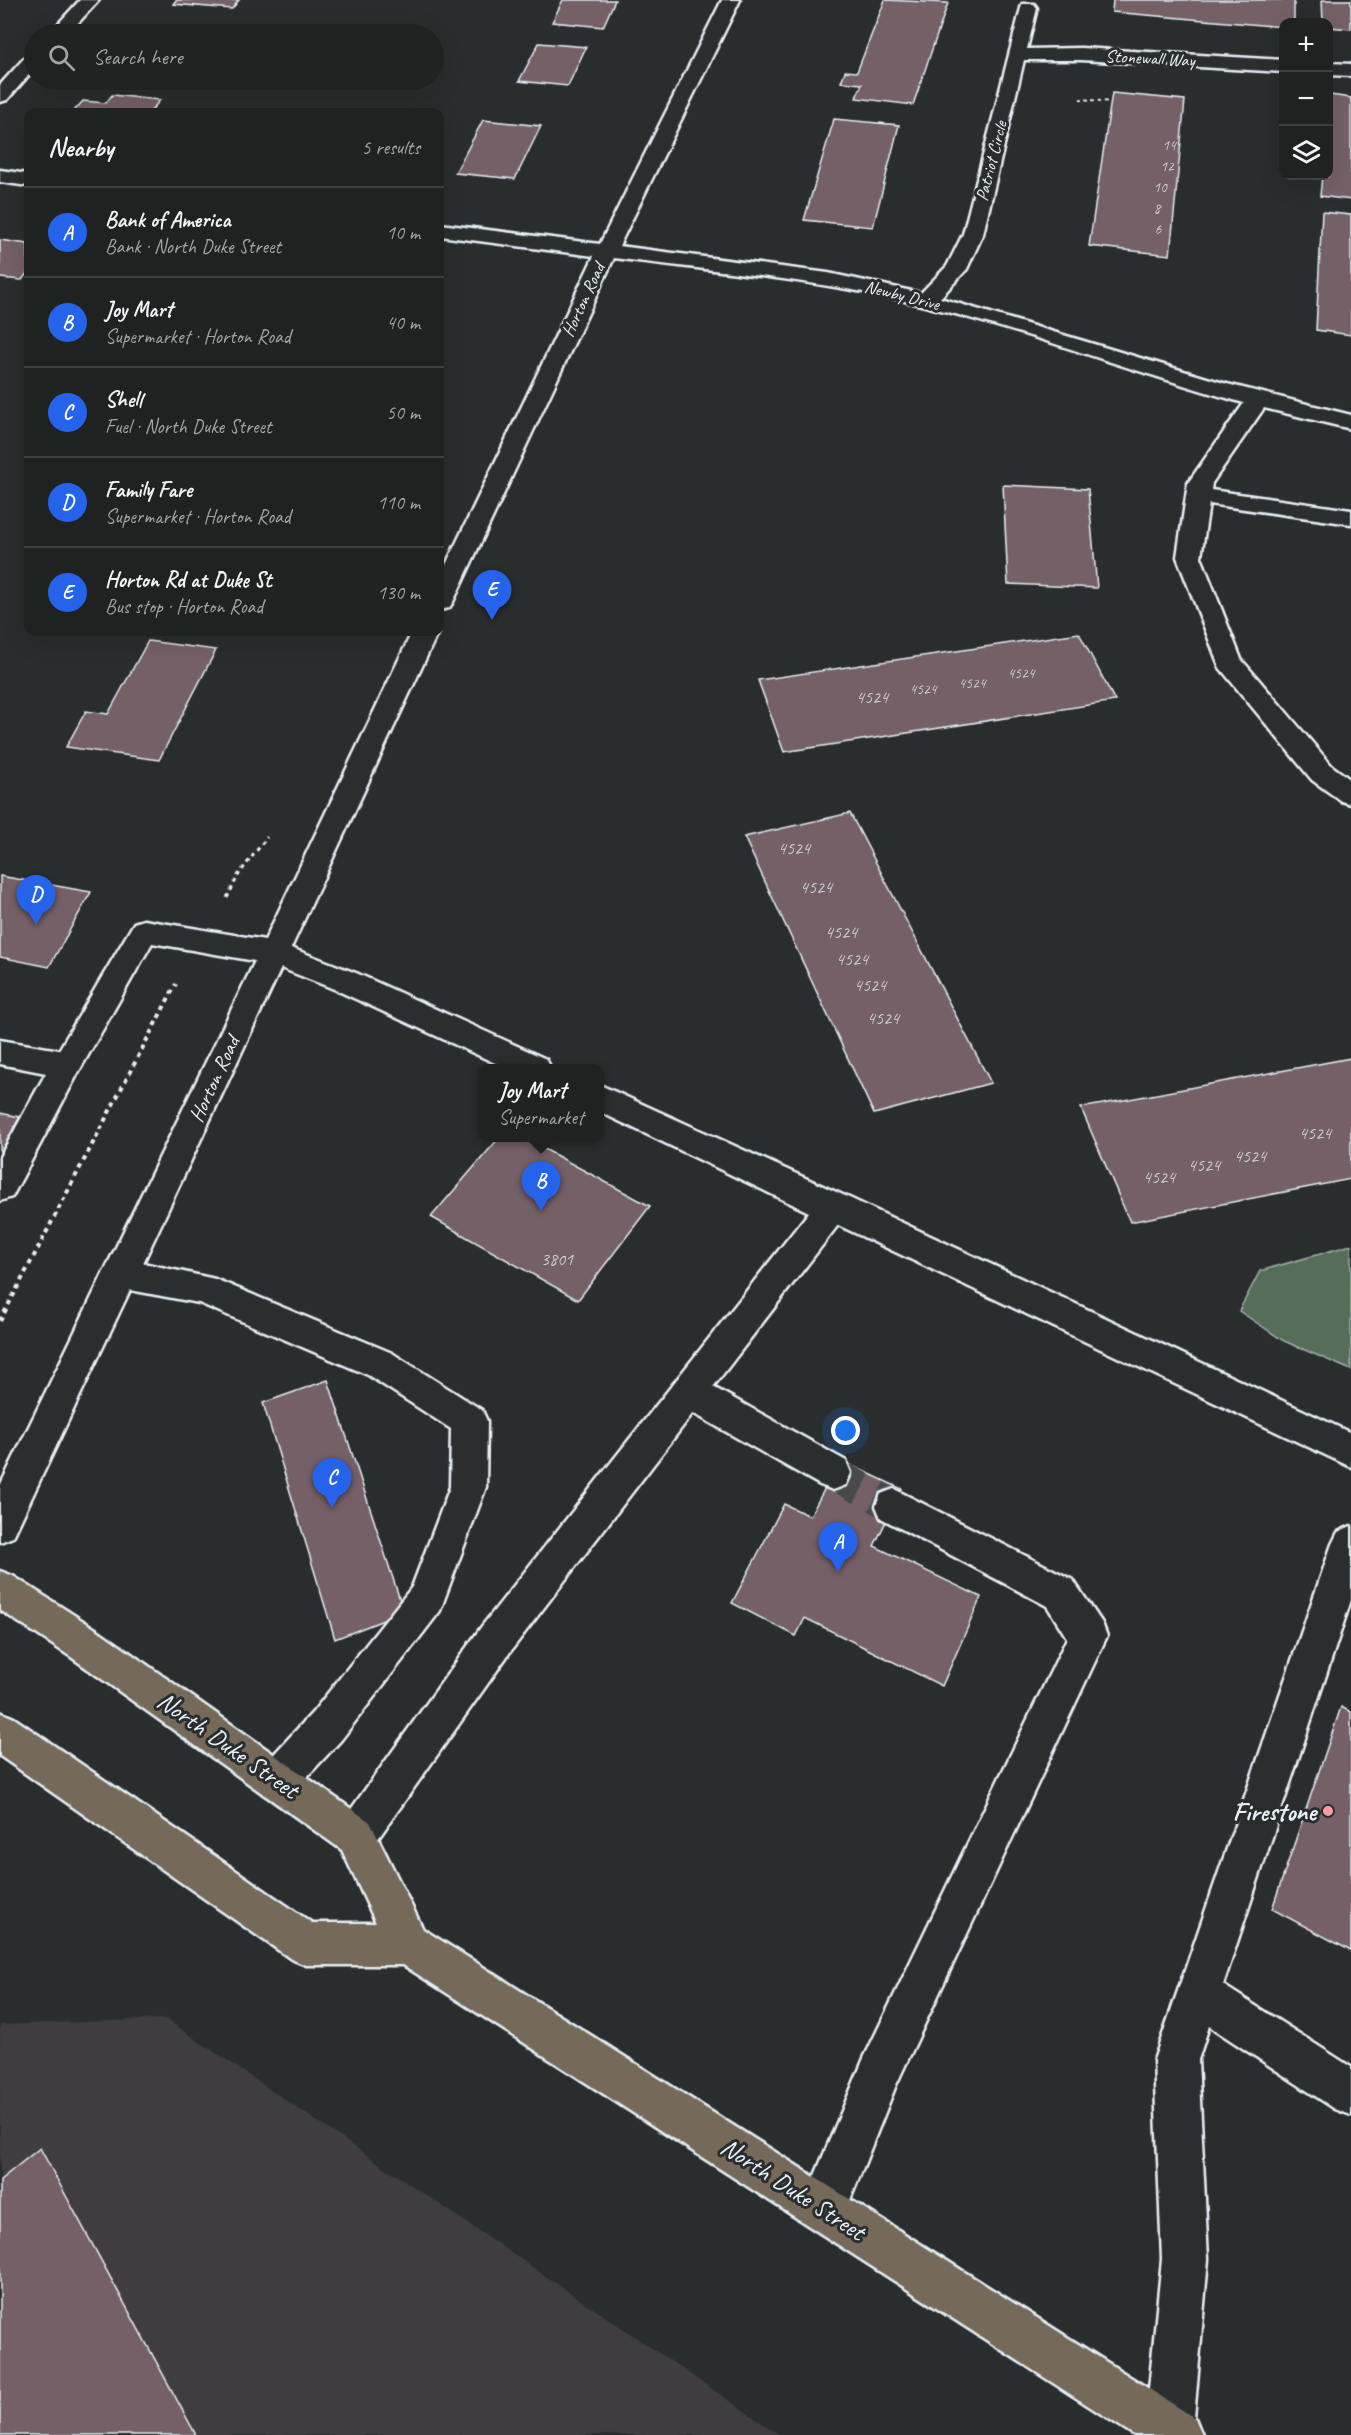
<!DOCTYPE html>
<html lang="en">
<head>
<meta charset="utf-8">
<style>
  :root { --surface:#202222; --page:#2d2f2f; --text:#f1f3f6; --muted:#a2a4a5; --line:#3d3f40; --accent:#2563eb }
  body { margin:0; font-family:Caveat,sans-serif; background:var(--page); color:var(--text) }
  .controls { position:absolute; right:18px; top:18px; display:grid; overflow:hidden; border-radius:12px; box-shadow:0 6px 24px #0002 }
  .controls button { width:54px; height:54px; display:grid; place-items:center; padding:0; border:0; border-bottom:2px solid var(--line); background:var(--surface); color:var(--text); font:30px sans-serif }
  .you { position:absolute; left:846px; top:1431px; width:21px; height:21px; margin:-15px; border:4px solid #fff; border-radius:50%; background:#1a73e8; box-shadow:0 0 0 9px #1a73e833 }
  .badge { display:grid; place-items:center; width:39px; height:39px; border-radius:50%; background:var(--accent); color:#fff; font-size:20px; font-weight:700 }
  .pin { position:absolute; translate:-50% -50px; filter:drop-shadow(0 2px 3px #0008) }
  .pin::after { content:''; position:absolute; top:32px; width:21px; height:18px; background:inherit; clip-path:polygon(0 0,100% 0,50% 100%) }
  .popup { position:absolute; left:478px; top:1064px; width:126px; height:78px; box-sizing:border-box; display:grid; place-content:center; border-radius:12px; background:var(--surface); filter:drop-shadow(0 2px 4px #0005); font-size:20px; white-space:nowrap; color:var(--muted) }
  .popup b { font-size:22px; color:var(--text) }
  .popup::after { content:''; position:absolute; left:50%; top:100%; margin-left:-12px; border:12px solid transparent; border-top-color:var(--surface) }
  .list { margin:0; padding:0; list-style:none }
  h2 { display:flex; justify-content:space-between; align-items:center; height:78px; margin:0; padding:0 24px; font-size:26px }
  h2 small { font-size:20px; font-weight:400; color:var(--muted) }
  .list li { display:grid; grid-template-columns:39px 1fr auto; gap:18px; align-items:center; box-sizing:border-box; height:90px; padding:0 24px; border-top:2px solid var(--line) }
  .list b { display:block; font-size:22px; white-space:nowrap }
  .list p { margin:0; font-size:20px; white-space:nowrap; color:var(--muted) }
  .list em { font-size:20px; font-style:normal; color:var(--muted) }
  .icon { flex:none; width:33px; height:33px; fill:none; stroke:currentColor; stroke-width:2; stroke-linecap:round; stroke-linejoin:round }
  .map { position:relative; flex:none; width:1351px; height:2435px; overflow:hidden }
  .search { position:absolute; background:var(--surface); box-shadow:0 6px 24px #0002; left:24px; top:24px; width:420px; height:66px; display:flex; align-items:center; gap:15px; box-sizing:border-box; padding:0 21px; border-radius:33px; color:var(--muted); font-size:22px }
  .panel { position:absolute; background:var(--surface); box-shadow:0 6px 24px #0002; left:24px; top:108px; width:420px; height:528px; border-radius:12px }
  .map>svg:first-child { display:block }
</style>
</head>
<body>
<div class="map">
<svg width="1351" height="2435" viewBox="0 0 1351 2435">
  <rect width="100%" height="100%" fill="#2a2d2e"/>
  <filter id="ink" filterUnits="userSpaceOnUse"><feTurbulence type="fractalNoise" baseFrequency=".0167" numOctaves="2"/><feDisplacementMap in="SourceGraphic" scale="12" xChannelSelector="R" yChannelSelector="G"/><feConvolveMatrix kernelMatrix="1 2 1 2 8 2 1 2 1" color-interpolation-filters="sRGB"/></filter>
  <g filter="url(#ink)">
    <path fill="#403d3f" d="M166,2019L780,2435H0V2025Z"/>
    <path fill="#566d59" stroke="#9fafa8" stroke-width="1.5" d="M1351,1245V1370L1284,1341L1239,1311L1260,1271Z"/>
    <g fill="#746168" stroke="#e8f1f8" stroke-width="1.5">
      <path d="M176,0H239L232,9L173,4Z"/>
      <path d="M563,0H615L603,27L552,22Z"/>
      <path d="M885,0L948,3L913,105L856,98L862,84L841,82L845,71L857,72Z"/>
      <path d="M1113,0H1294V22H1284V27L1112,12Z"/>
      <path d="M1322,0H1351V29L1328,27V22H1323Z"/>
      <path d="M539,43L586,47L568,86L519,81Z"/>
      <path d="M1112,93L1185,100L1170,255L1089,246Z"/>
      <path d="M112,95L160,100L150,112H73L83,101L106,103Z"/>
      <path d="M1330,95L1351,98V200L1320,196L1322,176H1328Z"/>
      <path d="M834,119L899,125L873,227L804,220Z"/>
      <path d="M483,120L541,126L515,179L455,173Z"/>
      <path d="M1322,212L1351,215V335L1316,330Z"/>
      <path d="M0,240L28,244V272L22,280L0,278Z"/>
      <path d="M1003,485L1088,489L1097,588L1008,584Z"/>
      <path d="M1079,633L1115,701L784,752L758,680Z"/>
      <path d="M148,641L216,650L159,760L66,747L86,711L108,714Z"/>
      <path d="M850,813L991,1083L874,1114L744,837Z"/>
      <path d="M0,876L91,892L49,967L0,957Z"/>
      <path d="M1351,1058V1179L1130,1222L1081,1108Z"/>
      <path d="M0,1113L20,1117L0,1153Z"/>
      <path d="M499,1138H524L650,1206L578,1300L431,1217Z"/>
      <path d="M328,1380L404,1612L335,1639L263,1403Z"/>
      <path d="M840,1460L902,1489L874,1546L981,1597L942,1686L805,1618L796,1636L732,1603L784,1504L810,1516Z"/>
      <path d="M1341,1707L1351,1712V1951L1272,1909Z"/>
      <path d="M40,2148L196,2435H0V2180Z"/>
    </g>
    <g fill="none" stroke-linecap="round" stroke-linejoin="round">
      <path stroke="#464a4c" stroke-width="33" stroke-dasharray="33 16" stroke-linecap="butt" d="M833,1473L894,1506"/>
      <g stroke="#e8f1f8" stroke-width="5">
        <g id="minor">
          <path d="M80,0H99L68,34H49Z"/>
          <path d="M722,0H740L619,246L828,273L921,293L947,266L963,234L1022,4H1034L1037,8L1027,49L1081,48L1284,60V72L1081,60H1024L983,234L967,269L940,298L1227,384L1351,415V429L1264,408L1212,483L1211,490L1351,510V524L1209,504L1201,557L1241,659L1332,766L1351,780V804L1341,801L1312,780L1220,668L1177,557L1188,483L1244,403C1126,370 1012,325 892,298C800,278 706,270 614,258L453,602L449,608L440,610V577L594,256L440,236V224L600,244Z"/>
          <path d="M34,53V69L7,100L0,102V85L27,55Z"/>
          <path d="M1328,63L1351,64V76L1328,75Z"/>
          <path d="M0,170L28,174V186L0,182Z"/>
          <path d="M412,632H438L291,948L356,973L546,1059L551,1068H506L334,989L281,968L143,1263L215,1279L392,1353L482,1410L487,1421L486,1487L440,1611L341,1740L291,1794L277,1800L263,1794L257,1780L263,1766L313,1712L412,1587L450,1487L451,1429L368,1375L199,1303L130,1290L13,1537L0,1542V1486L255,961L152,943L78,1073L12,1197L0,1201V1157L46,1073L0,1064V1040L59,1050L134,923L144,920L265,940Z"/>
          <path d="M600,1085L845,1196L1351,1433V1467L838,1225L713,1387L846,1461L851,1473L846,1485L833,1490L820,1485L693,1413L510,1652L370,1850L356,1856L342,1850L336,1836L342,1822L482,1626L809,1212L600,1112Z"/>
          <path d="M894,1489L1073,1580L1102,1623L1107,1636L896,2085L840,2225L824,2232L808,2225L801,2209L864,2058L1067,1638L1047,1606L881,1518L876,1506L881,1494Z"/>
          <path d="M1351,1526V1600L1223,1985L1351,2067V2115L1335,2109L1209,2026L1198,2060L1208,2259L1193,2429L1191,2435H1147L1145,2429L1162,2259L1154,2060L1332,1544L1338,1532Z"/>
        </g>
      </g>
      <g stroke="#e8f1f8" stroke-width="5">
        <path id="highway" d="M0,1571L13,1576L99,1631L370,1822L423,1929L1195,2418L1202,2435H1134L403,1965H306L291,1959L0,1756V1712L14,1718L312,1923H376L342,1850L71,1657L0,1610Z"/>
      </g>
      <path stroke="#e8f1f8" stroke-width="2" stroke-dasharray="3 3" stroke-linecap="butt" d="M1080,99L1111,102"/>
      <path stroke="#e8f1f8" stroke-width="3" stroke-dasharray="4 4" stroke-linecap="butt" d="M227,898L239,874L267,837"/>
      <path stroke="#e8f1f8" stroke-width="4" stroke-dasharray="4.5 4.5" stroke-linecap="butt" d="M0,1321L176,984"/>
      <use href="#minor" fill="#2a2d2e" fill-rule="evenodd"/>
      <use href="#highway" fill="#746a5a" fill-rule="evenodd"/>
    </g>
  </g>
  <circle fill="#ff9aa2" stroke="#2a2d2e" stroke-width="2" cx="1328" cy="1811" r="6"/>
  <g text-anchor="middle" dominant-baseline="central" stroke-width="6" stroke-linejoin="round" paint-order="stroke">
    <g font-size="15" fill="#cbcdd4">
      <text x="1169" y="145">14</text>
      <text x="1167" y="166">12</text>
      <text x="1160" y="187">10</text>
      <text x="1157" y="208">8</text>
      <text x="1158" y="229">6</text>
      <text x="1021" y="673">4524</text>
      <text x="972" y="683">4524</text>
      <text x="923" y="689">4524</text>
    </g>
    <g font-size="18" fill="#e8f1f8" stroke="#2a2d2e">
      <text transform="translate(1150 58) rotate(3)">Stonewall Way</text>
      <text transform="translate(991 161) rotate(-76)">Patriot Circle</text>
      <text transform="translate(902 295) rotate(14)">Newby Drive</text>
      <text transform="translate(583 300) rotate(-65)">Horton Road</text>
    </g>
    <g font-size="18" fill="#cbcdd4">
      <text x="872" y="697">4524</text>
      <text x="794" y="848">4524</text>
      <text x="816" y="887">4524</text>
      <text x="841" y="932">4524</text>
      <text x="852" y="959">4524</text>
      <text x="870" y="985">4524</text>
      <text x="883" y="1018">4524</text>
      <text x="1315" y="1133">4524</text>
      <text x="1250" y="1156">4524</text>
      <text x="1204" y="1165">4524</text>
      <text x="1159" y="1177">4524</text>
      <text x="557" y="1259">3801</text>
    </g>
    <g font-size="21" fill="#e8f1f8" stroke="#2a2d2e">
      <text transform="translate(214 1079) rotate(-65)">Horton Road</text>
    </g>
    <g font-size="26" fill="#e8f1f8" stroke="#2a2d2e">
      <text transform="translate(228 1745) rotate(35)">North Duke Street</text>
      <text transform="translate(793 2189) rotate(33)">North Duke Street</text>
    </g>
    <g font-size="26" font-weight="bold" fill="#e8f1f8" stroke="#2a2d2e" text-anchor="end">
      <text x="1316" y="1811">Firestone</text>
    </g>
  </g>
</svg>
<div class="controls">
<button>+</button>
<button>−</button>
<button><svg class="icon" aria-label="layers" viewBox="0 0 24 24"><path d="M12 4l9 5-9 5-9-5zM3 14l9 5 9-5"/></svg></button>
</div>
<div class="you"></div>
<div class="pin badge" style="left:838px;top:1572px">A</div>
<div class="pin badge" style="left:541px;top:1211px">B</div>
<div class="popup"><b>Joy Mart</b>Supermarket</div>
<div class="pin badge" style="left:332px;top:1508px">C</div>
<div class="pin badge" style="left:36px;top:925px">D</div>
<div class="pin badge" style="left:492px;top:620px">E</div>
<div class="search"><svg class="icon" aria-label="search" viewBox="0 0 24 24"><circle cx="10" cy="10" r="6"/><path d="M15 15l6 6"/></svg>Search here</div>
<section class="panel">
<h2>Nearby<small>5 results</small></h2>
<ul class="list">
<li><span class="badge">A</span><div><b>Bank of America</b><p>Bank · North Duke Street</p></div><em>10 m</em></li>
<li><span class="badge">B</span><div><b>Joy Mart</b><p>Supermarket · Horton Road</p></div><em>40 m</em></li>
<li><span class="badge">C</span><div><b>Shell</b><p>Fuel · North Duke Street</p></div><em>50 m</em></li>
<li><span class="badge">D</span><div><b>Family Fare</b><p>Supermarket · Horton Road</p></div><em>110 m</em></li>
<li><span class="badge">E</span><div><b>Horton Rd at Duke St</b><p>Bus stop · Horton Road</p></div><em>130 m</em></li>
</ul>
</section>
</div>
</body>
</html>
